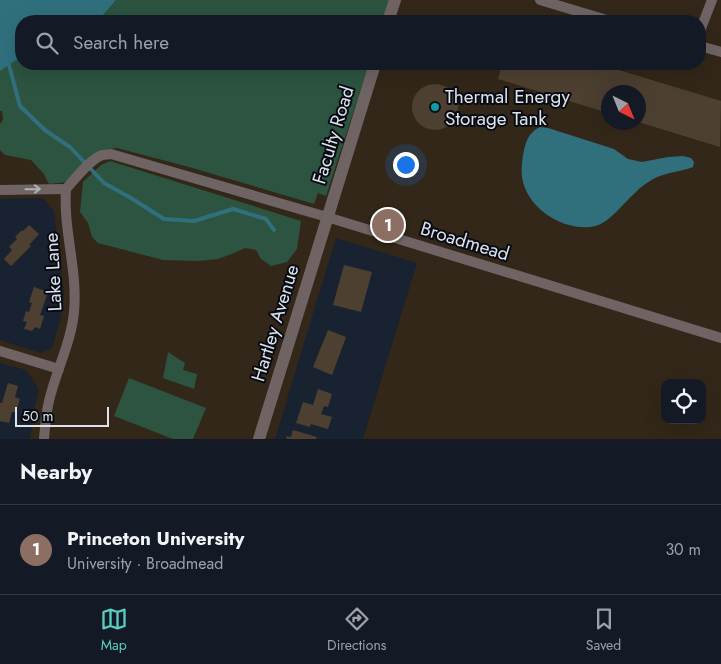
<!DOCTYPE html>
<html lang="en">
<head>
<meta charset="utf-8">
<style>
  :root { --surface:#131a25; --page:#1c232d; --text:#f1f3f6; --muted:#9da1a7; --line:#323842; --accent:#58cec0 }
  body { margin:0; font-family:Jost,sans-serif; background:var(--page); color:var(--text) }
  .controls { position:absolute; right:15px; bottom:15px; display:grid; overflow:hidden; border-radius:10px; box-shadow:0 5px 20px #0002 }
  .controls button { width:45px; height:45px; display:grid; place-items:center; padding:0; border:0; border-bottom:1px solid var(--line); background:var(--surface); color:var(--text); font:25px sans-serif }
  .compass { position:absolute; left:601px; top:85px; width:45px; height:45px; border-radius:50%; background:var(--surface); box-shadow:0 5px 20px #0002; rotate:137deg }
  .scale { position:absolute; left:15px; bottom:12px; width:94px; box-sizing:border-box; padding-left:5px; border:2px solid #dde3ed; border-top:0; font-size:14px; line-height:18px; white-space:nowrap; color:#dde3ed; -webkit-text-stroke:4px #080b12; paint-order:stroke }
  .you { position:absolute; left:405px; top:164px; width:18px; height:18px; margin:-12px; border:4px solid #fff; border-radius:50%; background:#1a73e8; box-shadow:0 0 0 8px #1a73e833 }
  .badge { display:grid; place-items:center; width:32px; height:32px; border-radius:50%; background:var(--accent); color:#fff; font-size:16px; font-weight:700 }
  .pin { position:absolute; translate:-50% -50%; border:2px solid #fff; box-shadow:0 1px 5px #0006 }
  .list { margin:0; padding:0; list-style:none }
  h2 { display:flex; justify-content:space-between; align-items:center; height:65px; margin:0; padding:0 20px; font-size:21px }
  h2 small { font-size:16px; font-weight:400; color:var(--muted) }
  .list li { display:grid; grid-template-columns:32px 1fr auto; gap:15px; align-items:center; box-sizing:border-box; height:90px; padding:0 20px; border-top:1px solid var(--line) }
  .list b { display:block; font-size:19px; white-space:nowrap }
  .list p { margin:0; font-size:16px; white-space:nowrap; color:var(--muted) }
  .list em { font-size:16px; font-style:normal; color:var(--muted) }
  .icon { flex:none; width:28px; height:28px; fill:none; stroke:currentColor; stroke-width:2; stroke-linecap:round; stroke-linejoin:round }
  .map { position:relative; flex:none; width:721px; height:439px; overflow:hidden }
  .search { position:absolute; background:var(--surface); box-shadow:0 5px 20px #0002; left:15px; right:15px; top:15px; height:55px; display:flex; align-items:center; gap:12px; box-sizing:border-box; padding:0 18px; border-radius:20px; color:var(--muted); font-size:19px }
  .sheet { height:155px; background:var(--surface) }
  nav { display:flex; justify-content:space-around; align-items:center; box-sizing:border-box; height:70px; border-top:1px solid var(--line); background:var(--surface); font-size:14px; color:var(--muted) }
  nav a { display:grid; justify-items:center; gap:2px }
  nav .on { color:var(--accent) }
  .map>svg:first-child { display:block }
</style>
</head>
<body>
<div class="map">
<svg width="721" height="439" viewBox="0 0 721 439">
  <rect width="100%" height="100%" fill="#192231"/>
  <path fill="#322718" fill-rule="evenodd" d="M116,0H721V439H363L417,263L336,238L275,439H30L35,405L39,389L26,370L0,363V340L41,353L52,348L60,321L64,294L54,211L43,198L0,199V71L21,57V64H700V21H98ZM608,92H638V122H608ZM665,383H702V420H665Z"/>
  <g fill="#2c5440">
    <path d="M116,0H389L382,21H98Z"/>
    <path d="M21,57V64H369L326,196L318,193L314,204L189,167L117,148L110,149L97,154L66,182L49,184L44,174L31,160L5,155L0,150V124L3,120L2,111H0V71Z"/>
    <path d="M110,161L301,221L297,249L287,262L271,266L261,259L256,250L245,248L232,254L218,259L198,261L163,260L98,243L92,237L88,223L80,212L83,182L101,165Z"/>
    <path d="M168,352L185,363L183,370L197,374L194,389L163,378Z"/>
    <path d="M129,378L206,408L193,439H173L114,416Z"/>
  </g>
  <g fill="#30707d">
    <path d="M0,0H116L98,21H21V57L0,71Z"/>
    <path d="M540,127L548,128L614,149L628,159L642,162L668,157L683,156L691,158L694,162L693,167C680,172 666,172 653,179C647,183 640,187 635,193C622,204 608,226 590,227C561,230 526,207 522,177C521,170 522,162 523,155C526,141 528,133 540,127Z"/>
  </g>
  <g fill="none" stroke-linecap="round" stroke-linejoin="round">
    <path stroke="#30707d" stroke-width="4" d="M7,61L9,65L20,106L46,131L70,147L104,183L131,198L164,219L194,221L233,209L266,219L274,230"/>
  </g>
  <g fill="#4e4031">
    <path d="M457,17L468,21H443L448,18Z"/>
    <path d="M502,64H599L721,101L720,147L638,122V92H608V113L498,79Z"/>
    <circle cx="435" cy="107" r="23"/>
    <path d="M29,225L39,234L29,245L31,246L11,266L4,259L12,250L9,247L17,239L15,237L22,230L23,231Z"/>
    <path d="M344,265L372,272L361,312L333,305Z"/>
    <path d="M34,287L48,292L40,315L44,316L40,329L35,327L32,331L24,329L27,322L23,321L26,311L29,312L32,303L29,302Z"/>
    <path d="M328,330L346,337L332,375L313,367Z"/>
    <path d="M8,383L18,386L15,397L20,399L16,412H12L9,423L0,421V403H2Z"/>
    <path d="M318,389L332,394L328,407L324,406L321,414L332,417L328,429L311,424L310,427L296,423L303,402L313,405Z"/>
    <path d="M293,430L317,437L316,439H286L287,436L291,437Z"/>
  </g>
  <g fill="none" stroke-linecap="round" stroke-linejoin="round">
    <g stroke="#6f6463" stroke-width="10">
      <path d="M540,0L610,21"/>
      <path d="M700,31L712,0"/>
      <path d="M700,46L721,52"/>
      <path d="M66,189C74,180 92,157 103,155C106,154 108,155 111,154L327,217L721,338"/>
      <path d="M0,190L66,189"/>
      <path d="M0,351L59,369"/>
      <path d="M44,439C45,426 46,413 49,401C56,371 71,343 74,312C78,271 63,230 66,189"/>
    </g>
    <g stroke="#6f6463" stroke-width="12">
      <path d="M388,21L395,0"/>
      <path d="M259,439L375,64"/>
    </g>
  </g>
  <defs><path id="oneway-shaft" d="M-6 0H5M1.5-3L5.5 0L1.5 3" fill="none" stroke-width="1.6" stroke-linecap="round" stroke-linejoin="round" transform="scale(1.25)"/></defs>
  <use stroke="#b1b0b6" href="#oneway-shaft" transform="translate(33 189) rotate(-1)"/>
  <circle fill="#0f9aa8" stroke="#080b12" stroke-width="2" cx="435" cy="107" r="5"/>
  <g text-anchor="middle" dominant-baseline="central" stroke-width="4" stroke-linejoin="round" paint-order="stroke">
    <g font-size="19" fill="#dde3ed" stroke="#080b12" text-anchor="start">
      <text x="445" y="96">Thermal Energy<tspan x="445" dy="22">Storage Tank</tspan></text>
    </g>
    <g font-size="19" fill="#dde3ed" stroke="#080b12">
      <text transform="translate(333 135) rotate(-73)">Faculty Road</text>
      <text transform="translate(465 241) rotate(17)">Broadmead</text>
      <text transform="translate(53 272) rotate(-93)">Lake Lane</text>
      <text transform="translate(275 323) rotate(-73)">Hartley Avenue</text>
    </g>
  </g>
</svg>
<div class="controls">
<button><svg class="icon" aria-label="locate" viewBox="0 0 24 24"><circle cx="12" cy="12" r="6"/><path d="M12 2v4M12 18v4M2 12h4M18 12h4"/></svg></button>
</div>
<svg class="compass" viewBox="-18 -18 36 36"><path d="M0-13l5 13h-10z" fill="#e53935"/><path d="M0 13l5-13h-10z" fill="#9da1a7"/></svg>
<div class="scale">50 m</div>
<div class="you"></div>
<div class="pin badge" style="left:388px;top:225px;background:#8d6e63">1</div>
<div class="search"><svg class="icon" aria-label="search" viewBox="0 0 24 24"><circle cx="10" cy="10" r="6"/><path d="M15 15l6 6"/></svg>Search here</div>
</div>
<section class="sheet">
<h2>Nearby<small></small></h2>
<ul class="list">
<li><span class="badge" style="background:#8d6e63">1</span><div><b>Princeton University</b><p>University · Broadmead</p></div><em>30 m</em></li>
</ul>
</section>
<nav>
<a class="on"><svg class="icon" aria-label="map" viewBox="0 0 24 24"><path d="M3 6l6-2 6 2 6-2v14l-6 2-6-2-6 2zM9 4v14M15 6v14"/></svg>Map</a>
<a><svg class="icon" aria-label="directions" viewBox="0 0 24 24"><path d="M12 3l9 9-9 9-9-9zM9 14v-3h6M13 9l2 2-2 2"/></svg>Directions</a>
<a><svg class="icon" aria-label="saved" viewBox="0 0 24 24"><path d="M7 4h10v16l-5-4-5 4z"/></svg>Saved</a>
</nav>
</body>
</html>
